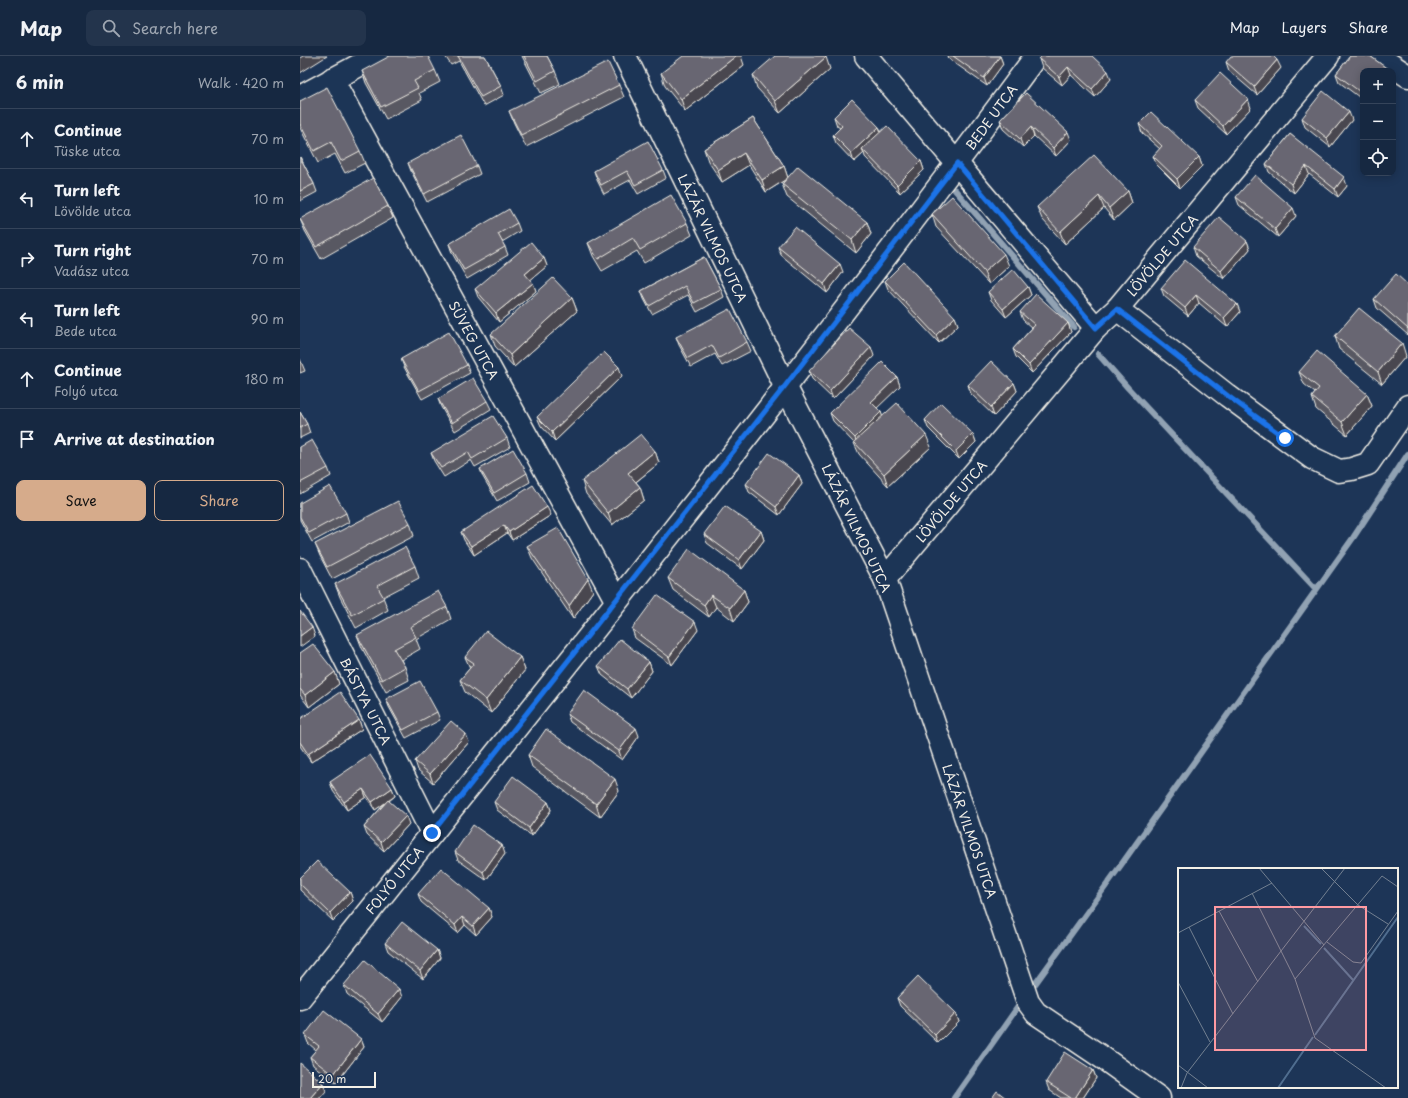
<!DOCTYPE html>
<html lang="en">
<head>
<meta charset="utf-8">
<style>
  :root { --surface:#162841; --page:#23344c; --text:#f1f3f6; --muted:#9ea6b1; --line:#35445a; --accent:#d6ab8b }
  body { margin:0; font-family:"Playpen Sans",sans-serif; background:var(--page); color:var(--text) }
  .controls { position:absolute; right:12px; top:12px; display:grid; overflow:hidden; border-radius:8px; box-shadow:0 2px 10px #0003 }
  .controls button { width:36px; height:36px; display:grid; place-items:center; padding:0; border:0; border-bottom:1px solid var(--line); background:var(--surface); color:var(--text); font:20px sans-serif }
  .scale { position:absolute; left:12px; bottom:10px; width:64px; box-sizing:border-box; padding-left:4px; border:2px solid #f4f1e8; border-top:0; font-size:11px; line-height:14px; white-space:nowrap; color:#f4f1e8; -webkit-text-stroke:3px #1d3557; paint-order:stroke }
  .stop { position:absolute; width:12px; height:12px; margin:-9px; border:3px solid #1a73e8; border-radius:50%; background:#fff }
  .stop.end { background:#1a73e8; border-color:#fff; box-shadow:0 1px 4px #0008 }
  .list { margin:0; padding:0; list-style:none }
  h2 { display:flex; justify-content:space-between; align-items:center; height:52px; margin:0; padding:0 16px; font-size:17px }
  h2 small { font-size:13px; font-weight:400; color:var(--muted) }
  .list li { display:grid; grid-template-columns:26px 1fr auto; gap:12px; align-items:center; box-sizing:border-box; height:60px; padding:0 16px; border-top:1px solid var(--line) }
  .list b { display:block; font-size:15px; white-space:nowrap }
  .list p { margin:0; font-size:13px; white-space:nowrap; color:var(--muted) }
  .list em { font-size:13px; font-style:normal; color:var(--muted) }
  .actions { display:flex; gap:8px; padding:12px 16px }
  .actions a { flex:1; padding:9px 0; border:1px solid var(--accent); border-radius:8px; text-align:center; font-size:14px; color:var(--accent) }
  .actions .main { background:var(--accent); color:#111 }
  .icon { flex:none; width:22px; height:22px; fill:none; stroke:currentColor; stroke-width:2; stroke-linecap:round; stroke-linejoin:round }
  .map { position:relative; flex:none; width:1108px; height:1042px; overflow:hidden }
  header { display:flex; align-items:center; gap:24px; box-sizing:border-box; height:56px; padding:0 20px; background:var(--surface); border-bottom:1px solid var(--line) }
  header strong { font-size:19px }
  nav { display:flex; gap:22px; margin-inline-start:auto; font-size:14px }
  .search { width:280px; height:36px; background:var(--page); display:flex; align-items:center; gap:10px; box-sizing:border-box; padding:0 14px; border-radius:8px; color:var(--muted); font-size:15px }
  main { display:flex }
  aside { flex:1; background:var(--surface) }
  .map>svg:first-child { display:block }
</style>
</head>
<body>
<header>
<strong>Map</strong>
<div class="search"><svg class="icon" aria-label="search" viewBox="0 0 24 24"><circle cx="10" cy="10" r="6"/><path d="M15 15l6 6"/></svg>Search here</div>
<nav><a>Map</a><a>Layers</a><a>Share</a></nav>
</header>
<main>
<aside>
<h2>6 min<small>Walk · 420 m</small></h2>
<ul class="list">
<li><svg class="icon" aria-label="ahead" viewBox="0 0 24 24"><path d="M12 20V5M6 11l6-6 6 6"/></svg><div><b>Continue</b><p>Tüske utca</p></div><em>70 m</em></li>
<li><svg class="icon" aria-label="left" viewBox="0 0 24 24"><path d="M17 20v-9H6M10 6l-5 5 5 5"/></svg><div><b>Turn left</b><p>Lövölde utca</p></div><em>10 m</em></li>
<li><svg class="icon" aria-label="right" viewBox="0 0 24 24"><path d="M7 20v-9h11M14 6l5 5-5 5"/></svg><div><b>Turn right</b><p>Vadász utca</p></div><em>70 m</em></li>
<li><svg class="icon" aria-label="left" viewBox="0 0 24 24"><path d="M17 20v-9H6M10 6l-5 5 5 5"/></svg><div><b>Turn left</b><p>Bede utca</p></div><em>90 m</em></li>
<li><svg class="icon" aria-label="ahead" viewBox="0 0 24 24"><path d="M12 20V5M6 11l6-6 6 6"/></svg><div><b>Continue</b><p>Folyó utca</p></div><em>180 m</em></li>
<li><svg class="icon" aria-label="arrive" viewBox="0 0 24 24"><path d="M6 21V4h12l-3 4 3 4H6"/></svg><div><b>Arrive at destination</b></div></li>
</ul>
<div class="actions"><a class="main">Save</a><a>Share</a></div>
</aside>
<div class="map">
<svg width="1108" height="1042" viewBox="0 0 1108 1042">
  <rect width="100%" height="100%" fill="#1d3557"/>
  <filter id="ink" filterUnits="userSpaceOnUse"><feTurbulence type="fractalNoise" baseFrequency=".025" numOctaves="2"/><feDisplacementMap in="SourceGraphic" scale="8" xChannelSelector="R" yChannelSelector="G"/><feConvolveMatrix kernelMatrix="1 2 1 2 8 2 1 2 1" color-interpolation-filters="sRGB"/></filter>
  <g filter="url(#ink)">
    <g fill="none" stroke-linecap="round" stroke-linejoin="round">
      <g stroke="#91a2b3" stroke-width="6">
        <path d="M655,134L774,271"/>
        <path d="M798,298L828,332L1016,533"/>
        <path d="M730,935L821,809L1053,482L1108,398"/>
        <path d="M654,1042L722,945"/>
      </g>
      <g stroke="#f4f1e8" stroke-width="25">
        <g id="minor">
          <path d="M325,0L485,330L585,523L728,946L736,957L803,1002L859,1042"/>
          <path d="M566,0L796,272"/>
          <path d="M1077,0L1108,20"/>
          <path d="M32,23L316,544"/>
          <path d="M0,41L76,0"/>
          <path d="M817,253L928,340L1012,402L1039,415L1052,413L1068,408L1108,350"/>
          <path d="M0,513L132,777"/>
          <path d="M585,523L796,272L817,253L1028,0"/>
          <path d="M0,942C249,631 500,321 736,0"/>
        </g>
      </g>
      <use href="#minor" stroke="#1d3557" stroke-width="22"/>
    </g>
    <g fill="#595862" stroke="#f4f1e8">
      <path d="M145,0H185L201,30L204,39L184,50L159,5L151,9Z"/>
      <path d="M222,0H247L255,15L260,28L241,37Z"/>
      <path d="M648,0H700L703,8L687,30L649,3Z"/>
      <path d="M1050,0H1070L1089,14V15H1063V44L1039,26L1036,18Z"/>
      <path d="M739,3L811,23L795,41L771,19L762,29L742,12Z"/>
      <path d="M926,6L981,12L957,39L929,15Z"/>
      <path d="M444,9L385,55L365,30L361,17Z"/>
      <path d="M530,13L480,57L457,32L453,19Z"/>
      <path d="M135,14L140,26L119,37L122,44L86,63L66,27L62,15Z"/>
      <path d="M319,29L324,41L226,91L214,67L209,55Z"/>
      <path d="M726,37L771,84L756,100L734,80L723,91L703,73L700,64Z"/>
      <path d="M895,44L951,52L926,78L898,52Z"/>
      <path d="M0,45L60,95L65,107L45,117L35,98L18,107L0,72Z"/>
      <path d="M534,61L579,71L580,76L621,105L624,114L600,137L565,101L564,97L554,106L536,87L533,79L540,72L537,70Z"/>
      <path d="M453,62L484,110L488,122L567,166L571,178L556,197L487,141L482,128L487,123L466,136L449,109L422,126L408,105L404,93Z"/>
      <path d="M1002,62L1052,64L1030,91L1005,71Z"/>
      <path d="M839,68L899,101L902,110L880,132L856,108L853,100L860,93L842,77Z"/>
      <path d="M990,78L1047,130L1038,141L1009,118L994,137L969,116L966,108Z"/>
      <path d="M0,101L14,128L17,136L0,145Z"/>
      <path d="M108,107L177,110L180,118L127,146L111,115Z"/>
      <path d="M363,114L366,122L338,138L330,124L304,138L297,124L294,115Z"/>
      <path d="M828,135L832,147L814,164L804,152L765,188L742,163L737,151Z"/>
      <path d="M936,141L996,160L978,181L939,149Z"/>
      <path d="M88,150L93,162L21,203L5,175L0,163Z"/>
      <path d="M632,158L709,210L689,228L636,171Z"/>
      <path d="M217,167L220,175L202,186L205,191L208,199L167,223L152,197L149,188Z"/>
      <path d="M387,167L392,179L344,207L337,195L302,215L293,200L288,187Z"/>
      <path d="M947,185L950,193L924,223L896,200L893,191Z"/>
      <path d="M478,191L543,216L527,237L481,199Z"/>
      <path d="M404,201L421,233L424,241L397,256L388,239L352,258L344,243L341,235Z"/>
      <path d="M244,202L247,210L230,224L233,227L236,235L199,266L178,241L175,233Z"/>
      <path d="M585,225L655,261L658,269L639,287L588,233Z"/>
      <path d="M1108,229V279L1077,252L1074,243Z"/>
      <path d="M728,231L731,239L706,261L691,244L688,236Z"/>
      <path d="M861,232L937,248L940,256L927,271L899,247L888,260L864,240Z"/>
      <path d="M272,242L277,255L214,311L195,290L191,278Z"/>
      <path d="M720,256L768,267L771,276L732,317L716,301L713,293L732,272L723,264Z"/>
      <path d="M1035,280L1106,300L1082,328L1039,293Z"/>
      <path d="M376,281L447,286L451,295L422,310L415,298L391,311L379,289Z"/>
      <path d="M574,300L533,343L512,323L509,315Z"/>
      <path d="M0,303L5,315L0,317Z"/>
      <path d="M101,303L167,309L170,317L122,343L104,311Z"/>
      <path d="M999,316L1067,338L1072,350L1047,379L1016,353L1012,341L1015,337L1004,328Z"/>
      <path d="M322,320L255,385L241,370L237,361Z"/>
      <path d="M597,321L600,330L576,352L581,356L582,360L631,391L588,430L559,398L554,387L533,365L530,357Z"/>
      <path d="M714,327L717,335L694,360L671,338L668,329Z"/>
      <path d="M138,343L187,345L191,353L155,375L141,351Z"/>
      <path d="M0,356L7,368L10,377L0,382Z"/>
      <path d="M625,364L673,378L676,386L659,403L628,372Z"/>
      <path d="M207,382L210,391L175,411L171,404L144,421L134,405L131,397Z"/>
      <path d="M0,391L28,412L31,420L0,438Z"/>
      <path d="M355,395L359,407L336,426L340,431L344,444L312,469L286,438L282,425Z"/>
      <path d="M180,413L227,417L230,426L197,445L183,421Z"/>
      <path d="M499,419L502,428L479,459L449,436L446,428Z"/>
      <path d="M0,447L46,457L49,466L12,486L0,464Z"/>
      <path d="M251,459L212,484L207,477L174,499L164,484L161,476Z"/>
      <path d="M110,467L114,480L32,523L20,500L15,488Z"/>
      <path d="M461,475L464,484L442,513L407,487L404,478Z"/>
      <path d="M227,490L293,535L273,563L232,502Z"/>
      <path d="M115,510L119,522L83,541L88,554L56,572L40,541L35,528Z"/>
      <path d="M368,522L444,534L448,546L434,565L416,551L409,561L373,534Z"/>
      <path d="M147,551L151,563L116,583L120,593L101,604L105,611L109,624L86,636L62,592L57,579Z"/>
      <path d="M332,573L398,574L372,609L335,582Z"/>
      <path d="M0,597L35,616L39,628L9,651L0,639Z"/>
      <path d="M165,601H220L225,614L191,657L165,636L160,624L170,612Z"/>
      <path d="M349,606L352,615L331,642L302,619L298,610Z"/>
      <path d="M86,643L137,656L140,664L106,682L89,651Z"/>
      <path d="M267,658L339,680L322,704L270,666Z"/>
      <path d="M0,663L59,664L62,673L11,706L0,690Z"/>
      <path d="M169,686L133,727L118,714L115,705Z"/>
      <path d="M228,699L319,735L300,761L232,711Z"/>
      <path d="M30,726L92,732L95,740L89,745L109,768L84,795L67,779L64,771L85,747L75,754L66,741L47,754L33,735Z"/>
      <path d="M194,746H248L251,754L232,780L197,754Z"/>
      <path d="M155,796L205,798L186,824L158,804Z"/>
      <path d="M0,822L50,836L53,845L33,865L0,834Z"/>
      <path d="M118,838L189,852L192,861L176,879L165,869L158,877L121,846Z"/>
      <path d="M85,887L137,894L140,902L123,923L88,895Z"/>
      <path d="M44,929L102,941L82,966L47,938Z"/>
      <path d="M597,942L656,957L659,966L638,987L600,950Z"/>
      <path d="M5,979L61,983L64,991L36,1027L13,1009L10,1001L16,994L8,987Z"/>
      <path d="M793,1014L796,1022L783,1042H761L749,1034L746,1026Z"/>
    </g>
    <g fill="#494750" stroke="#f4f1e8">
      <path d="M3,0H27L0,17V2Z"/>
      <path d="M436,0H441L444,9L385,55L381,43Z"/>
      <path d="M700,0L703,8L687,30L684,22Z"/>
      <path d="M526,1L530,13L480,57L475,45Z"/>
      <path d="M977,4L981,12L957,39L954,31Z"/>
      <path d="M768,11L771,19L762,29L759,21Z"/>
      <path d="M808,15L811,23L795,41L792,33Z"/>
      <path d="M948,43L951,52L926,78L923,70Z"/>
      <path d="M1049,56L1052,64L1030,91L1027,82Z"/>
      <path d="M579,71L582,79L562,93L564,97L554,106L551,97Z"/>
      <path d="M731,71L734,80L723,91L720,83Z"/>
      <path d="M768,76L771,84L756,100L753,92Z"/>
      <path d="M444,97L449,109L422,126L418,114Z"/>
      <path d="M899,101L902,110L880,132L877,123Z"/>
      <path d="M621,105L624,114L600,137L597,129Z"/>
      <path d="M484,110L488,122L466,136L462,124Z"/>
      <path d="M1006,110L1009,118L994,137L991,128Z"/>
      <path d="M1044,121L1047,130L1038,141L1035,133Z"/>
      <path d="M828,135L832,147L814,164L809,152Z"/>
      <path d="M799,140L804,152L765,188L760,176Z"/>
      <path d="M993,152L996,160L978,181L975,173Z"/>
      <path d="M567,166L571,178L556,197L552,184Z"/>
      <path d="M947,185L950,193L924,223L921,215Z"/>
      <path d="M704,198L709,210L689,228L684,216Z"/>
      <path d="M244,202L247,210L228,226L225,218Z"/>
      <path d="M540,208L543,216L527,237L524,228Z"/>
      <path d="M233,227L236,235L199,266L196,257Z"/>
      <path d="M728,231L731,239L706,261L703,253Z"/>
      <path d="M896,239L899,247L888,260L885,252Z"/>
      <path d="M272,242L277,255L214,311L210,299Z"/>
      <path d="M937,248L940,256L927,271L924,262Z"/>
      <path d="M655,261L658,269L639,287L636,279Z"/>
      <path d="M768,267L771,276L732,317L729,309Z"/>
      <path d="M1102,287L1106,300L1082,328L1078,316Z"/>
      <path d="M571,291L574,300L533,343L530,335Z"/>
      <path d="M319,311L322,320L255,385L252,376Z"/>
      <path d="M597,321L600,330L574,355L571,346Z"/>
      <path d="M714,327L717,335L694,360L691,351Z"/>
      <path d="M1067,338L1072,350L1047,379L1042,366Z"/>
      <path d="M581,356L584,365L558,390L555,382Z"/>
      <path d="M673,378L676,386L659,403L656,395Z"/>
      <path d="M626,379L631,391L588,430L584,418Z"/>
      <path d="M355,395L359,407L332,429L328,417Z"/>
      <path d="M499,419L502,428L479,459L476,451Z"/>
      <path d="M340,431L344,444L312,469L308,457Z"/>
      <path d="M247,451L251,459L212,484L209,476Z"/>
      <path d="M204,469L207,477L174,499L171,490Z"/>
      <path d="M461,475L464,484L442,513L439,504Z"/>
      <path d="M288,523L293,535L273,563L269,550Z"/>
      <path d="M444,534L448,546L434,565L430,552Z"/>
      <path d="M411,539L416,551L409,561L404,549Z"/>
      <path d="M395,566L398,574L372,609L369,601Z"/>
      <path d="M12,571L15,580L0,591V580Z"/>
      <path d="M220,601L225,614L191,657L186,644Z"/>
      <path d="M349,606L352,615L331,642L327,633Z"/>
      <path d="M35,616L39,628L9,651L5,639Z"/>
      <path d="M59,664L62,673L11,706L8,698Z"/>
      <path d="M336,672L339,680L322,704L319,695Z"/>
      <path d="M166,678L169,686L133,727L130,718Z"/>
      <path d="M315,723L319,735L300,761L296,748Z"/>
      <path d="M92,732L95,740L75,754L72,746Z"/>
      <path d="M63,733L66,741L47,754L44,746Z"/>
      <path d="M248,746L251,754L232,780L229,772Z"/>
      <path d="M106,760L109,768L84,795L81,786Z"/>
      <path d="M202,789L205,798L186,824L183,816Z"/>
      <path d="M50,836L53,845L33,865L30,857Z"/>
      <path d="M189,852L192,861L176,879L173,870Z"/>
      <path d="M162,861L165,869L158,877L155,869Z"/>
      <path d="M137,894L140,902L123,923L120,915Z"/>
      <path d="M99,933L102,941L82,966L78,958Z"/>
      <path d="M656,957L659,966L638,987L635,979Z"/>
      <path d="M61,983L64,991L36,1027L33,1019Z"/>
      <path d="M793,1014L796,1022L783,1042H775Z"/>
      <path d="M23,1027L26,1035L20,1042H10Z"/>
    </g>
    <g fill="#686672" stroke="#f4f1e8">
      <path d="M90,0H128L135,14L114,25L118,32L81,51L62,15Z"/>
      <path d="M158,0H185L201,30L181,41Z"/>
      <path d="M224,0H247L255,15L237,25Z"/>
      <path d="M383,0H436L381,43L361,17Z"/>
      <path d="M475,0H525L526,1L475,45L453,19Z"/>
      <path d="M653,0H700L684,22Z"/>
      <path d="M742,0H792L808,15L792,33L768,11L759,21L739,3Z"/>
      <path d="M931,0H973L977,4L954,31L926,6Z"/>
      <path d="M1050,0H1070L1089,14L1088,15H1063V38L1036,18Z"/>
      <path d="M308,6L319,29L221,79L209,55Z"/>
      <path d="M920,17L948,43L923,70L895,44Z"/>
      <path d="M27,31L60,95L41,105L31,86L14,95L0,68V45Z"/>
      <path d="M1023,35L1049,56L1027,82L1002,62Z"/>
      <path d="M726,37L768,76L753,92L731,71L720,83L700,64Z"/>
      <path d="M552,43L579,71L551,97L533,79L542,70L534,61Z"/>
      <path d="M851,56L899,101L877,123L853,100L862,90L839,68Z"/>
      <path d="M453,62L484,110L462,124L444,97L418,114L404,93Z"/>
      <path d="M587,70L621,105L597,129L562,93Z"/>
      <path d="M990,78L1044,121L1035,133L1006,110L991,128L966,108Z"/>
      <path d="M161,79L177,110L124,138L108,107Z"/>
      <path d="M348,85L363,114L335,129L327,115L301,129L294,115Z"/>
      <path d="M794,99L828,135L809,152L799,140L760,176L737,151Z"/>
      <path d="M0,101L14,128L0,135Z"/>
      <path d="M498,110L567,166L552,184L482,128Z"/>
      <path d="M955,119L993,152L975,173L936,141Z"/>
      <path d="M73,122L88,150L16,191L0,163Z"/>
      <path d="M371,139L387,167L340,194L333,182L298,203L288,187Z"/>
      <path d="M652,140L704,198L684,216L632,158Z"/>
      <path d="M209,153L217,167L198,178L205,191L164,214L149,188Z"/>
      <path d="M919,161L947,185L921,215L893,191Z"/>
      <path d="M495,171L540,208L524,228L478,191Z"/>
      <path d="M231,186L244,202L225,218L233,227L196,257L175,233Z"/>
      <path d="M404,201L421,233L394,247L385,230L349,250L341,235Z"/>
      <path d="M885,204L937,248L924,262L896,239L885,252L861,232Z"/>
      <path d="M604,206L655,261L636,279L585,225Z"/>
      <path d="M713,213L728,231L703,253L688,236Z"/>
      <path d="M1096,218L1108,229V273L1074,243Z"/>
      <path d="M253,222L272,242L210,299L191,278Z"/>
      <path d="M736,238L768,267L729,309L713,293L735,269L720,256Z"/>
      <path d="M1059,252L1102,287L1078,316L1035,280Z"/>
      <path d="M430,253L447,286L419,302L412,289L388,302L376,281Z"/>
      <path d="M549,272L571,291L530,335L509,315Z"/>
      <path d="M149,276L167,309L119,335L101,303Z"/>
      <path d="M1017,295L1067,338L1042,366L1012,341L1019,332L999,316Z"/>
      <path d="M304,296L319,311L252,376L237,361Z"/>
      <path d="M691,305L714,327L691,351L668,329Z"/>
      <path d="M582,306L597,321L571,346L581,356L555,382L530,357Z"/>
      <path d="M173,322L187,345L152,367L138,343Z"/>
      <path d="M597,347L626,379L584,418L554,386Z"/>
      <path d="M641,347L673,378L656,395L625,364Z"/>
      <path d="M0,356L7,368L0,372Z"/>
      <path d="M193,360L207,382L172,403L168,396L141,412L131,397Z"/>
      <path d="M341,378L355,395L328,417L340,431L308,457L282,425Z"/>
      <path d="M12,384L28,412L0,427V391Z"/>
      <path d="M213,393L227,417L194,437L180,413Z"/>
      <path d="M469,397L499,419L476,451L446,428Z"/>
      <path d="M233,429L247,451L209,476L204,469L171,490L161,476Z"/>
      <path d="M30,430L46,457L9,477L0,461V447Z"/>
      <path d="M98,445L110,467L27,511L15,488Z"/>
      <path d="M425,450L461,475L439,504L404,478Z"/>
      <path d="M258,472L288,523L269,550L227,490Z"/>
      <path d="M105,491L115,510L77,530L84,542L52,559L35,528Z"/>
      <path d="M389,493L444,534L430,552L411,539L404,549L368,522Z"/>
      <path d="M138,535L147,551L110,571L116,581L94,593L105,611L82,624L57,579Z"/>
      <path d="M357,539L395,566L369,601L332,573Z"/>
      <path d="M0,555L12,571L0,580Z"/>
      <path d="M186,575L220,601L186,644L160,624L174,607L165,601Z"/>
      <path d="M320,583L349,606L327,633L298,610Z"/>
      <path d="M13,588L35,616L5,639L0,633V597Z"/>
      <path d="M120,625L137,656L103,674L86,643Z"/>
      <path d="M284,634L336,672L319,695L267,658Z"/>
      <path d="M40,636L59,664L8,698L0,686V663Z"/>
      <path d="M151,665L166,678L130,718L115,705Z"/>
      <path d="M246,673L315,723L296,748L228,699Z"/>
      <path d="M70,699L92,732L72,746L63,733L44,746L30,726Z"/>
      <path d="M213,720L248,746L229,772L194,746Z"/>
      <path d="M88,744L106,760L81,786L64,771Z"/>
      <path d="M173,769L202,789L183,816L155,796Z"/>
      <path d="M17,805L50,836L30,857L0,828V822Z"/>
      <path d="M141,812L189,852L173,870L162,861L155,869L118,838Z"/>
      <path d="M102,866L137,894L120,915L85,887Z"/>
      <path d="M65,904L99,933L78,958L44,929Z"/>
      <path d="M618,920L656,957L635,979L597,942Z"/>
      <path d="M24,954L61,983L33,1019L10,1001L19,990L5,979Z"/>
      <path d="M765,996L793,1014L775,1042H771L746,1026Z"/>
      <path d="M0,1007L23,1027L10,1042H0Z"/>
      <path d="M697,1035L706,1042H692Z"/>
    </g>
  </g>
  <g fill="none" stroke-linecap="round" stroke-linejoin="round" filter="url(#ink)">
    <path stroke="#1a73e8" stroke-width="5" d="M132,777L485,330L657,107L796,272L817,253L928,340L985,382"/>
  </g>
  <g text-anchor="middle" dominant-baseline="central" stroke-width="3" stroke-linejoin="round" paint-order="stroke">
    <g font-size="13" fill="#f4f1e8" stroke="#1d3557">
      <text transform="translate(691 61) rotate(-54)">BEDE UTCA</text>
      <text transform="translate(413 182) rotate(64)">LÁZÁR VILMOS UTCA</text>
      <text transform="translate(862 199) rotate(-50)">LÖVÖLDE UTCA</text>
      <text transform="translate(174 284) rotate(61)">SÜVEG UTCA</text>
      <text transform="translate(651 445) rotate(-50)">LÖVÖLDE UTCA</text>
      <text transform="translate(557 472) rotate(64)">LÁZÁR VILMOS UTCA</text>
      <text transform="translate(66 645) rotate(63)">BÁSTYA UTCA</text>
      <text transform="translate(670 775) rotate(71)">LÁZÁR VILMOS UTCA</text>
      <text transform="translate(94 824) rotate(-51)">FOLYÓ UTCA</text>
    </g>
  </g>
  <g transform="translate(878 812)">
    <rect width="220" height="220" fill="#1d3557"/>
    <path fill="none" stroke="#4f6d8f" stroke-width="2" d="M126,58L143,76M146,80L175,112M137,167L220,49M100,220L135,169"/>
    <path fill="none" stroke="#738091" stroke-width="1" d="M81,0L146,77M143,0L180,37L210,56M74,25L117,111L137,170L208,220M41,43L80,114M11,59L55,146M0,65L94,15M149,74L175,94L183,95L220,43M117,111L204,8L220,19M0,114L32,174M0,197L30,220M3,220L9,205L167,0"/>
    <path fill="#ff9aa2" fill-opacity="0.15" stroke="#ff9aa2" stroke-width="2" d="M37,39H188V182H37Z"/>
    <rect width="220" height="220" fill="none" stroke="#f4f1e8" stroke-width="2"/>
  </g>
</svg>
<div class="controls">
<button>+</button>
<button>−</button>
<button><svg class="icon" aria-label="locate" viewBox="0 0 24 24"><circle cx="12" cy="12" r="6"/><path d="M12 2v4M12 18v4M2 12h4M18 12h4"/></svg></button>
</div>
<div class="scale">20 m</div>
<div class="stop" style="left:985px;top:382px"></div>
<div class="stop end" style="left:132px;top:777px"></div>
</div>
</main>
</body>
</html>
